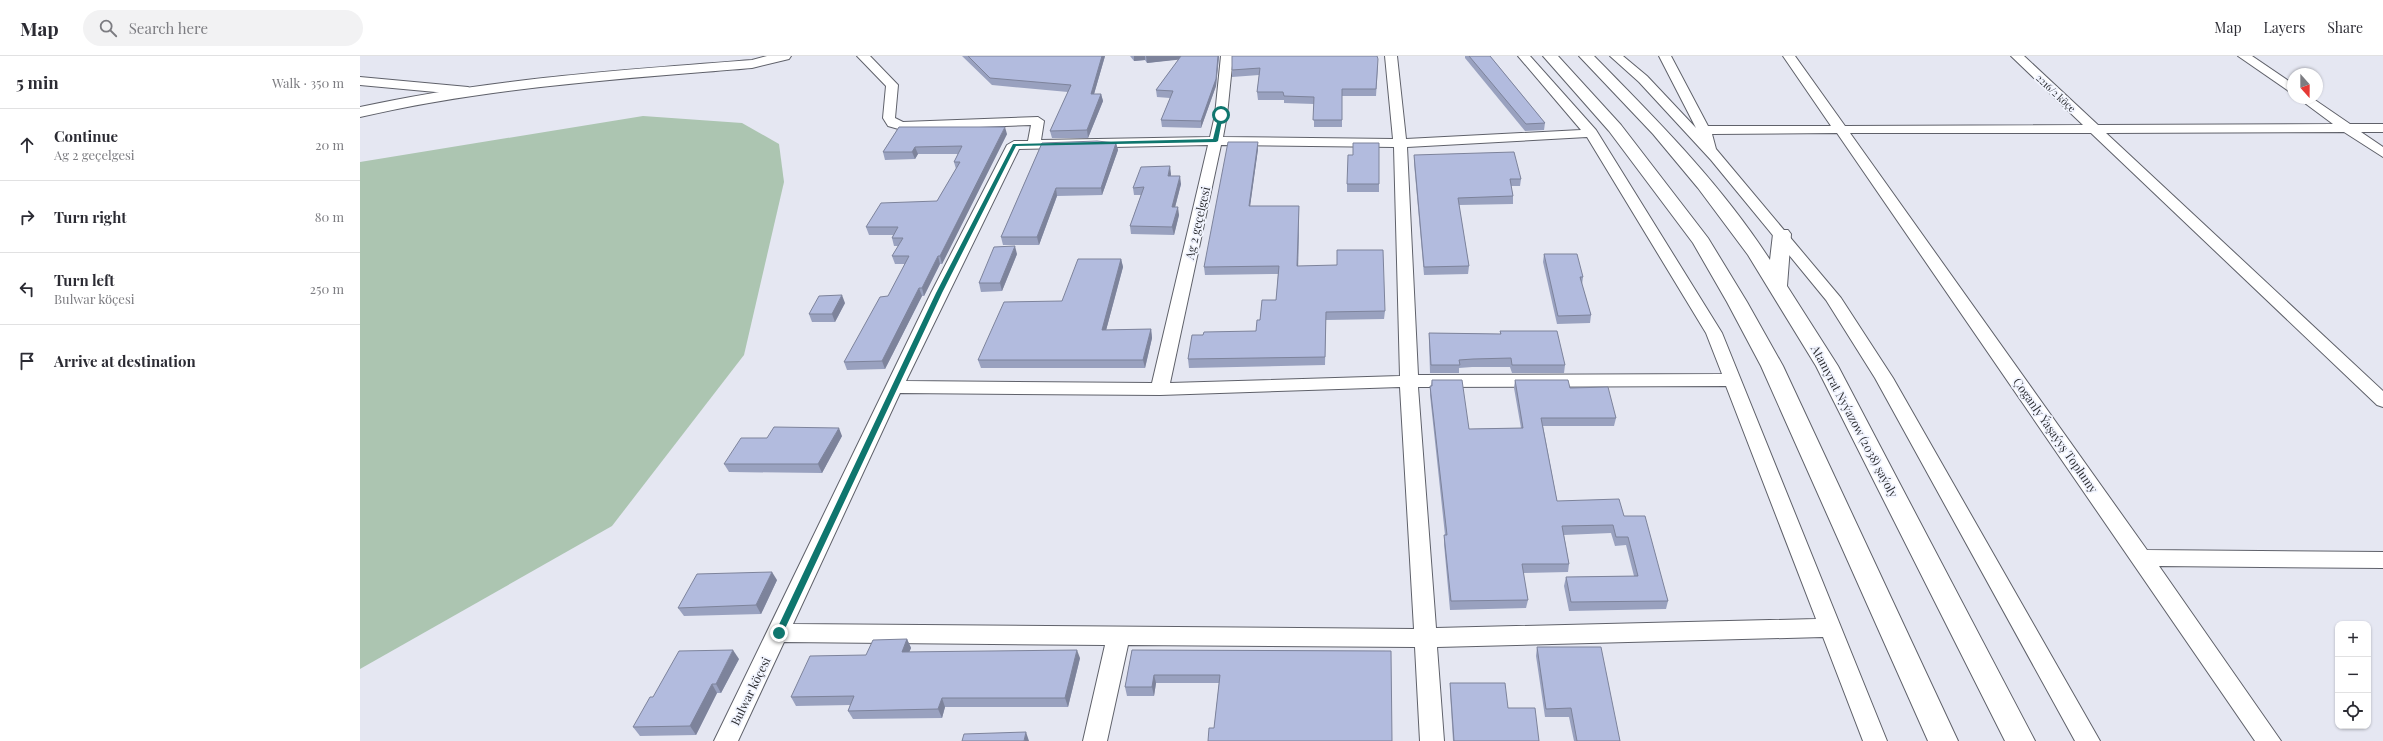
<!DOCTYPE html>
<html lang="en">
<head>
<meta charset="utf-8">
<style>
  :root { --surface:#fff; --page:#f2f2f3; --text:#2b2b33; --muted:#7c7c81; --line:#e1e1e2 }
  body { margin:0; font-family:"Playfair Display",serif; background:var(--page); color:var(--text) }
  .controls { position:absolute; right:12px; bottom:12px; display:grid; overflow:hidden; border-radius:8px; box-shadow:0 1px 3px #0004 }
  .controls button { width:36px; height:36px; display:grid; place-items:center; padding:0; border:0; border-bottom:1px solid var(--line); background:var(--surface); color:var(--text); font:20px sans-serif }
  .compass { position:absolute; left:1927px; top:12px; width:36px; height:36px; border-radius:50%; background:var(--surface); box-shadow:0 1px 3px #0004; rotate:159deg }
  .stop { position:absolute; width:12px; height:12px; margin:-9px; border:3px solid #0f766e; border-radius:50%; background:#fff }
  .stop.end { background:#0f766e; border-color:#fff; box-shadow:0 1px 4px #0008 }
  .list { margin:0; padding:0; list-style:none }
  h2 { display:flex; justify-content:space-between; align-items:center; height:52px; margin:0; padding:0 16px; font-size:17px }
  h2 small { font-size:13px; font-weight:400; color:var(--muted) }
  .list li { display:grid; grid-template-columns:26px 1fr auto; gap:12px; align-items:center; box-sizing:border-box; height:72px; padding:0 16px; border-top:1px solid var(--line) }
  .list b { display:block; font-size:15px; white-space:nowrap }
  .list p { margin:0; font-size:13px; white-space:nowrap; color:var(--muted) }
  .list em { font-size:13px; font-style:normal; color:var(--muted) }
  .icon { flex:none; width:22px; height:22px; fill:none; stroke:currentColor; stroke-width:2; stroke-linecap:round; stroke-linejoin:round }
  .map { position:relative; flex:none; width:2023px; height:685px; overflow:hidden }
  header { display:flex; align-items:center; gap:24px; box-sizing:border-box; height:56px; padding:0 20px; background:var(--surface); border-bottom:1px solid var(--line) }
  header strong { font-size:19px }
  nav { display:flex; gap:22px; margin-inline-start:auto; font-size:14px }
  .search { width:280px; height:36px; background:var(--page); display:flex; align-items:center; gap:10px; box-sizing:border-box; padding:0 14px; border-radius:22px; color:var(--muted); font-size:15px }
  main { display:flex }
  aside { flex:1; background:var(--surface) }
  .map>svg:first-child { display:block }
</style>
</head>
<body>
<header>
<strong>Map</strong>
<div class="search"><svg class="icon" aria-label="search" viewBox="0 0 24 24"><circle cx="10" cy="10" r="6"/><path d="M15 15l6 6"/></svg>Search here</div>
<nav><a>Map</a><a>Layers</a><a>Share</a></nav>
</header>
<main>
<aside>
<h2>5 min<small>Walk · 350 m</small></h2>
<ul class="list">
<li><svg class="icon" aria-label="ahead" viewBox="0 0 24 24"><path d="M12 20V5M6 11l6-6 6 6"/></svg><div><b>Continue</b><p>Ag 2 geçelgesi</p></div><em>20 m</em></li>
<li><svg class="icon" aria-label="right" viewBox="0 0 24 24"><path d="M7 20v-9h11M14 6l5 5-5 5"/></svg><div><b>Turn right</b></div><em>80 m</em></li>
<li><svg class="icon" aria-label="left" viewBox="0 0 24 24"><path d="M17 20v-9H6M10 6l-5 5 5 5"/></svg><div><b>Turn left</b><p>Bulwar köçesi</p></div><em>250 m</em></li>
<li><svg class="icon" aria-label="arrive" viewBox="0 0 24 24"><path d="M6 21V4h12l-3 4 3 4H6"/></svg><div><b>Arrive at destination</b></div></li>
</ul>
</aside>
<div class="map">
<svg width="2023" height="685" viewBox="0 0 2023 685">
  <rect width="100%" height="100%" fill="#e5e7f2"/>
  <path fill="#acc5b1" d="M283,60L382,67L419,88L424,126L384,299L252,470L0,613V106Z"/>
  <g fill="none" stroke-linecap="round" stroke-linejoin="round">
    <g stroke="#5f616a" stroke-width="2">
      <g id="minor">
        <path d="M497,0H510L538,29L535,62L543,66L678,61L684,65L681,84L850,81L855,59L861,0H873L867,59L863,81L1033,83L1025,0H1037L1046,83L1221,74L1158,0H1170L1236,74L1362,277L1527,685H1503L1463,581L1077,591L1084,685H1060L1055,591L768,589L747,685H723L745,589L424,586L378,685H354L571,237L647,89L654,85H668L671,69L542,74L528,70L523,62L526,30ZM1227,81L1346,277L1362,318L1058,319L1047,91ZM848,89L792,327L546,325L659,93ZM861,89L1034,91L1040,320L810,327ZM1366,330L1456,563L1076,572L1058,331ZM1040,331L1054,573L433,568L540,337L800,339Z"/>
        <path d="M1250,0H1263L1287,20L1336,72L1299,0H1311L1348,70H1471L1423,0H1435L1485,70L1723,69L1651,0H1664L1738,69L1973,68L1938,42H1952L1990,68H2023V76H2001L2023,91V101L1984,76L1746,77L2023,335V351L2017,349L1731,77H1490L1787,494L2023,496V512L1799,510L1921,685H1895L1477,77L1352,78L1356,93L1481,242L1533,322L1740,685H1715L1515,322L1466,244L1351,104L1279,26Z"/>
        <path d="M1878,0H1892L1933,28V38Z"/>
        <path d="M0,21L108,31L114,35L108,39L0,29Z"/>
      </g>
    </g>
    <g stroke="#5f616a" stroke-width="2">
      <path id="tertiary" d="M407,0H431L429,3L392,12C260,23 129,31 0,61V51C129,23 260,14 392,4Z"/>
    </g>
    <g stroke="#5f616a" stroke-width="2">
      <g id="primary">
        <path d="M1183,0H1198L1261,69L1348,182L1387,246L1423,310L1598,685H1568L1401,310L1367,246L1333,187L1249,75Z"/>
        <path d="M1219,0H1234C1297,64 1362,129 1410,204L1413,178L1416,174H1428L1431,178L1427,230L1478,310L1675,685H1645L1456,310L1388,199L1338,132L1293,78Z"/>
      </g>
    </g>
    <use href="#minor" fill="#fff" fill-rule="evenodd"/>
    <use href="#tertiary" fill="#fff" fill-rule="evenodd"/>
    <use href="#primary" fill="#fff" fill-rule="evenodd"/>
  </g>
  <g fill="#99a1bf">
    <path d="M602,0H745L734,38H741L743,45L728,82H692L690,75L708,36L632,29Z"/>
    <path d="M770,0H859L856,30L841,72L802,71L801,64L810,42L797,41L796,34L819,3L787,7L785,4L774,5Z"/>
    <path d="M872,0L1018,10L1016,40H982V71H954V48L924,47V44H898L897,36L899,19L872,21Z"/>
    <path d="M1105,0H1130L1185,67L1184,74L1165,75L1105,2Z"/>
    <path d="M539,71L647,78L582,208H580L564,240H562L525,313L487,314L484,306L528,240L545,208H535L532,200L538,190H534L532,182L533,179H509L506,171L577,145L596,113L594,106L598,98H558L555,103L525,104L523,96Z"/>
    <path d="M898,86V93L890,150H939V158L938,210L1025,255L1024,263L966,264L965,309L829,312L828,303L843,279L896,275L900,264L916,244L918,218L845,219L844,211Z"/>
    <path d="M682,87H756L758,94L742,139L697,140L679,189H643L641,181Z"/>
    <path d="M1019,87V136H987V128Z"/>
    <path d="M1054,99L1161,123L1160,130H1151L1153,140V148L1099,149L1109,210L1108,218L1064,219L1054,107Z"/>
    <path d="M811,118V120L821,128L815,151L819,159L814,179L771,178L770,170L781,139H774L773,132Z"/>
    <path d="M657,198L642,235L621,236L619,227Z"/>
    <path d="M1184,198L1223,221L1222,229L1231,259L1230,267L1197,268L1183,206Z"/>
    <path d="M761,203L763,211L746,274L791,273L792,282L785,312H621L618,304Z"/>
    <path d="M485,247L475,266H452L449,258Z"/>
    <path d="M1140,275L1205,309L1204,317H1152L1150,311H1112L1099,312V317H1070L1069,285V277L1140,278Z"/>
    <path d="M1072,324L1109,373L1161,372L1154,332L1155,324L1210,332L1256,362L1254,370H1183L1197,445L1264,460L1308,545L1306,553L1209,555L1204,530L1206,521L1274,520L1266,489L1255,490L1251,477L1204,479L1209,508L1208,516L1163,517L1168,544L1166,552L1090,554L1084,488V479H1085L1070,339V330H1071Z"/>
    <path d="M482,380L462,417L369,416L364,408L407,382Z"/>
    <path d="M417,524L401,558L324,560L318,552Z"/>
    <path d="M547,583L551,592L549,596L720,602L708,651H585L582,662L493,663L488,655L490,649L436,650L431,641L506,599Z"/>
    <path d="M1177,591L1260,685H1214L1209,661H1185L1176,600Z"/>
    <path d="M772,594L1031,595L854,672L859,627H796L794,640H767L765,631Z"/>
    <path d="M379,603L361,637H357L336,679L280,680L273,671L293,641Z"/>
    <path d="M1090,627L1148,652L1179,685H1093L1090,636Z"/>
  </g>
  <g fill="#7d839b">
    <path d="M742,0H745L732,45L731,38Z"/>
    <path d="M774,0H785V4L774,5Z"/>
    <path d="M786,0H825V3L787,7Z"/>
    <path d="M858,0H859L856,30L841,72V65Z"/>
    <path d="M741,38L743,45L728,82L727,74Z"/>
    <path d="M645,71L647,78L582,208L580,200Z"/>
    <path d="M898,86V93L889,158V150Z"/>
    <path d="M756,87L758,94L742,139L741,132Z"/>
    <path d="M555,91L558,98L555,103L552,96Z"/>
    <path d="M810,110L811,118L809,128L808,120Z"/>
    <path d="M820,120L821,128L813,159L812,151Z"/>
    <path d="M696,132L697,140L679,189L677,181Z"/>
    <path d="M939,150V158L938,218L937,210Z"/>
    <path d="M818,151L819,159L814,179L812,171Z"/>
    <path d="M655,190L657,198L642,235L640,227Z"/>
    <path d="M578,200L580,208L564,240L562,232Z"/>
    <path d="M761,203L763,211L744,282L742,274Z"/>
    <path d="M559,232L562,240L525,313L522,305Z"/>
    <path d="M482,239L485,247L475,266L472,258Z"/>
    <path d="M791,273L792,282L785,312L783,304Z"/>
    <path d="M479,372L482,380L462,417L458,408Z"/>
    <path d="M412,516L417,524L401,558L396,549Z"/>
    <path d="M547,583L551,592L546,604L542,596Z"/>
    <path d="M373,594L379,603L361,637L356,628Z"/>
    <path d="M717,594L720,602L708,651L705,642Z"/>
    <path d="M794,619L796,627L794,640L792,631Z"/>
    <path d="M352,628L357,637L336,679L330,670Z"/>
    <path d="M582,642L585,651L582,662L578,653Z"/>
    <path d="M666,676L669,685H664Z"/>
  </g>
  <g fill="#b2bbde" stroke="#7d839b">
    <path d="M608,0H742L731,38H741L727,74L690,75L711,29L630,22Z"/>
    <path d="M821,0H858L856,23L841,65L801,64L813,35L796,34Z"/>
    <path d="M872,0H1017L1018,3L1016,33H982V64H953L954,41L924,40L923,36H897L900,12L872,14Z"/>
    <path d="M1109,0H1130L1185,67L1166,68Z"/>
    <path d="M539,71H645L580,200H578L562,232H559L522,305L484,306L520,241L528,240L549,200H532L543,182H532L538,171H506L521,147L577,145L600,106H594L602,90L555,91L552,96H523Z"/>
    <path d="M737,85L756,87L741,132H696L677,181H641L682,87Z"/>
    <path d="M868,86H898L889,150H939L937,210L977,209V194H1023L1025,255L966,256L965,301L828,303L832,279H843L844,276L896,275L897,264H900L902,244H916L919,210L844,211Z"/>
    <path d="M993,87H1019V128H987L988,99H993Z"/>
    <path d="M1154,96L1161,123H1150L1153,140L1098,142L1109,210L1064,211L1054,99Z"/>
    <path d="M810,110L808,120H820L812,151H818L812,171L770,170L784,131L773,132L781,111Z"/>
    <path d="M655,190L640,227H619L634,191Z"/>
    <path d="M1184,198H1217L1223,221H1220L1231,259L1198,260Z"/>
    <path d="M718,203H761L742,274L791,273L783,304H618L644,246L702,245Z"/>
    <path d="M482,239L472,258H449L459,240Z"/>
    <path d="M1140,275H1197L1205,309H1152L1151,302L1113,303L1099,304L1100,309H1071L1069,277L1141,278Z"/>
    <path d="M1072,324H1102L1109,373L1163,372L1155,324H1208L1210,332L1248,331L1256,362H1181L1197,445L1259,443L1264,460H1285L1308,545L1211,546L1206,521L1278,520L1268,481H1256L1253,469L1202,470L1209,508H1162L1168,544L1091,545L1084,479H1087L1070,330H1072Z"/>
    <path d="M414,371L479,372L458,408H364L381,382H407Z"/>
    <path d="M412,516L396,549L318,552L337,518Z"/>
    <path d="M547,583L542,596L717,594L705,642H582L578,653L488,655L494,640L431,641L450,600L506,599L513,584Z"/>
    <path d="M1177,591H1241L1260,685H1217L1211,652L1186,653Z"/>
    <path d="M373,594L356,628H352L330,670L273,671L290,641H293L319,595Z"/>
    <path d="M772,594L1031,595L1032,685H848L849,672H854L860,619H794L792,631H765Z"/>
    <path d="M1090,627H1145L1148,652H1175L1179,685H1094Z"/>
    <path d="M666,676L664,685H602L604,678Z"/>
  </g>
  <path fill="#0f766e" d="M861,57L863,59L858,85L856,86L656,90L582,237L423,577L419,580L416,579L415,577L576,237L653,88L853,83L859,59Z"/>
  <g text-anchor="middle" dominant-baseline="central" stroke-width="3.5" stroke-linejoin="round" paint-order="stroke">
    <g font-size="10" fill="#2f3034" stroke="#f2f5ff">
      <text transform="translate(1696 37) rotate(43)">2216/2 köçe</text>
    </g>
    <g font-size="12" fill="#2f3034" stroke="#f2f5ff">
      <text transform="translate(837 167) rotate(-77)">Ag 2 geçelgesi</text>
      <text transform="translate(1495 365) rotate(62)">Atamyrat Nyýazow (2038) şaýoly</text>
      <text transform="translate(1696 379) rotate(55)">Çoganly Ýaşaýyş Toplumy</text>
      <text transform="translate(390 635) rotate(-64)">Bulwar köçesi</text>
    </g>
  </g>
</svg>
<div class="controls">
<button>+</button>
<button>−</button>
<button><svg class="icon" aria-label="locate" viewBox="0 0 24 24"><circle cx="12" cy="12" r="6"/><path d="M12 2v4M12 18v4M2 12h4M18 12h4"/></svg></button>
</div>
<svg class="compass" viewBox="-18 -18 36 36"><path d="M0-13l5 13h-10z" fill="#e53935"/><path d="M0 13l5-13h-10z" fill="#7c7c81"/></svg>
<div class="stop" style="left:861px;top:59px"></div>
<div class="stop end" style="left:419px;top:577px"></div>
</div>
</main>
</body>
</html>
